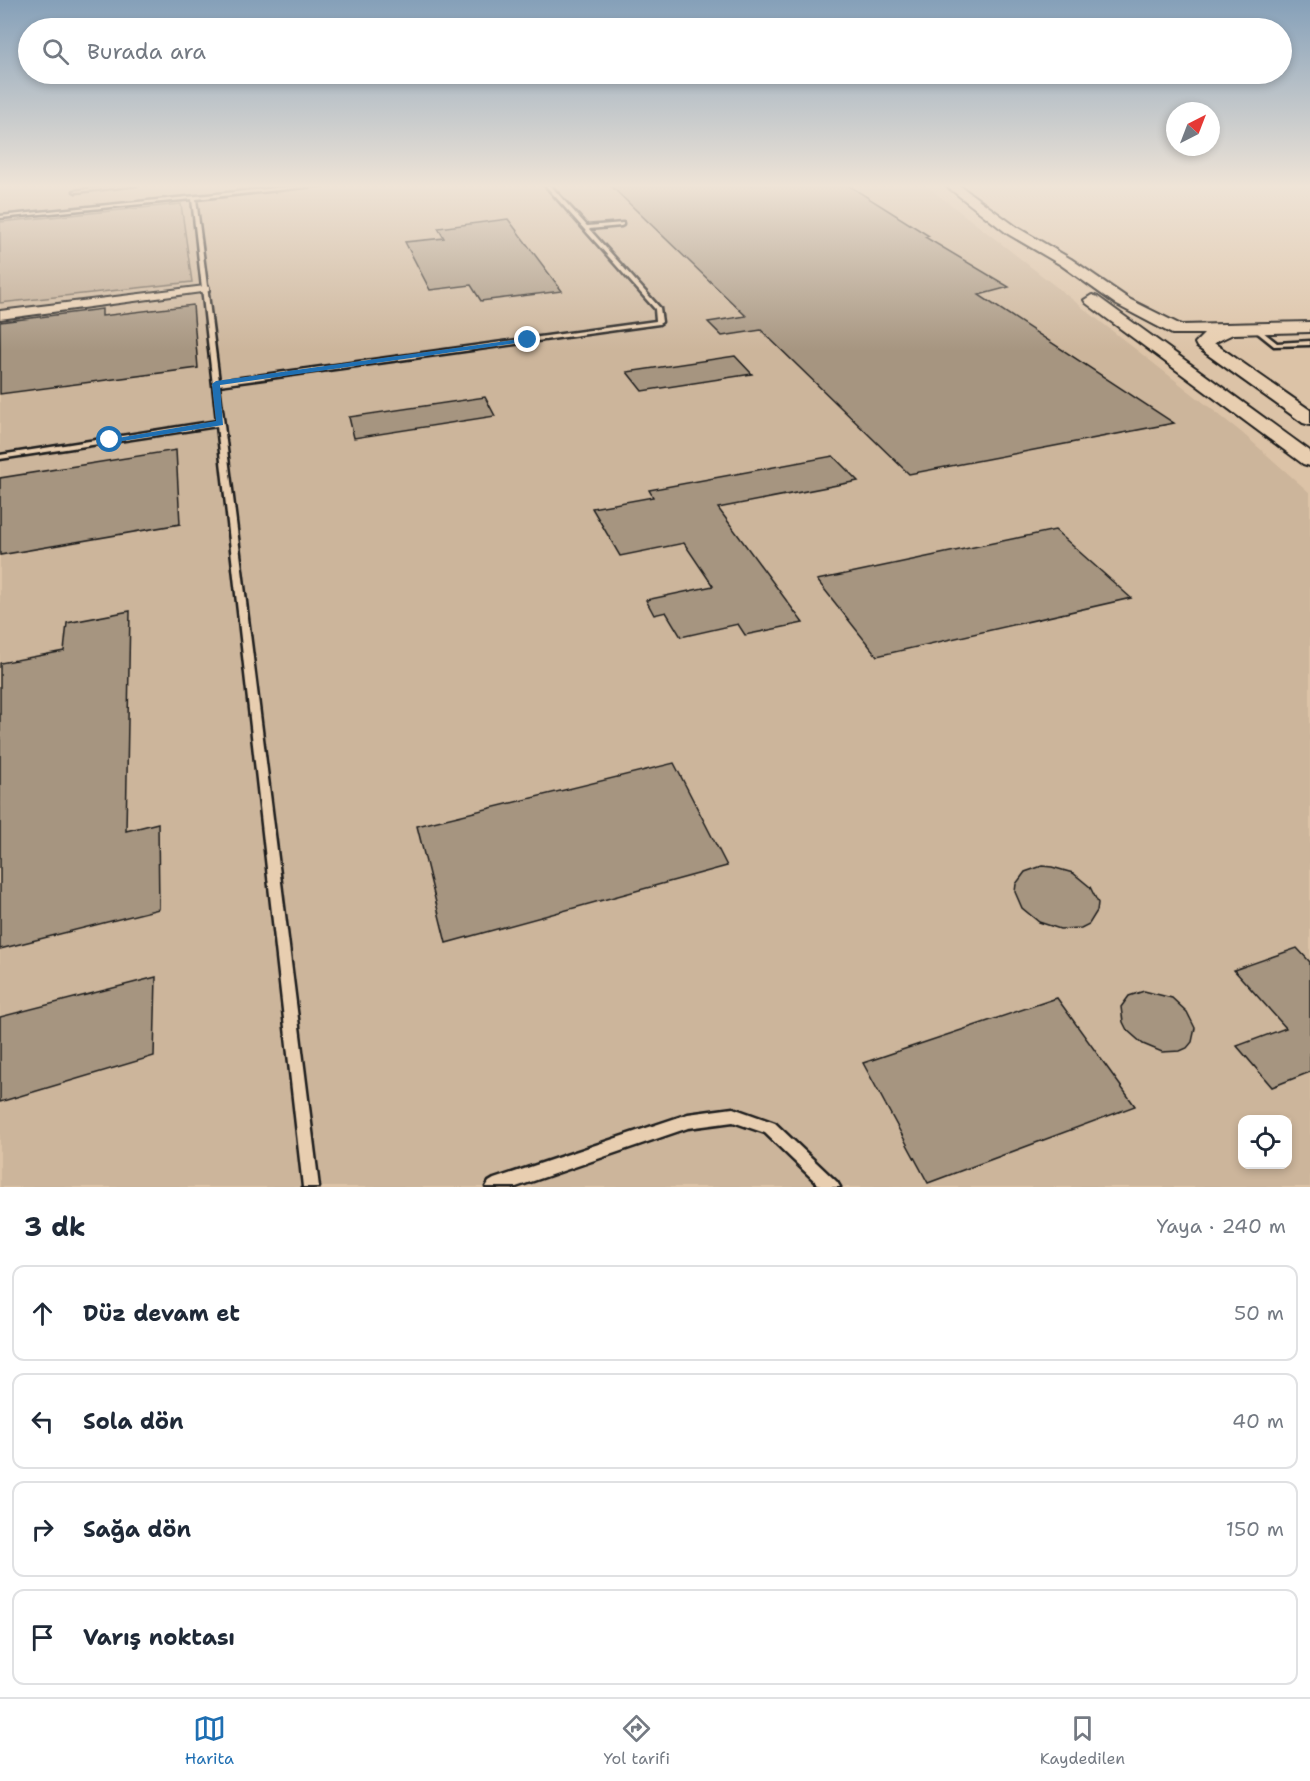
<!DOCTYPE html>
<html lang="tr">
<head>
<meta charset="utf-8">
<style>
  :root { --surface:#fff; --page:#f2f2f3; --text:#1f2937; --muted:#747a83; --line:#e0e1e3; --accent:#1f6fb2 }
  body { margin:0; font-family:"Shantell Sans",sans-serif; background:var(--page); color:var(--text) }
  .controls { position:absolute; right:18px; bottom:18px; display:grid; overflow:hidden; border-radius:12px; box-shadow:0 3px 9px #0003 }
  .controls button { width:54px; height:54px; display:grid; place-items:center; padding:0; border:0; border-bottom:2px solid var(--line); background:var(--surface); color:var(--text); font:30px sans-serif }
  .compass { position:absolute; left:1166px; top:102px; width:54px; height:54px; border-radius:50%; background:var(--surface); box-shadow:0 3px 9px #0003; rotate:42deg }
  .stop { position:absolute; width:18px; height:18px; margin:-14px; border:4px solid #1f6fb2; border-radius:50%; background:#fff }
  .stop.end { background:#1f6fb2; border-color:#fff; box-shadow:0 2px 6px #0008 }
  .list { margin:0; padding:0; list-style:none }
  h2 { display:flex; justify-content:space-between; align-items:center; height:78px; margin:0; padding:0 24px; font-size:26px }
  h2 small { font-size:20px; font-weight:400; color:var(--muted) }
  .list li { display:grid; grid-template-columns:39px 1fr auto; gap:18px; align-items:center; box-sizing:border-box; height:96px; margin:0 12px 12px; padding:0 12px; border:2px solid var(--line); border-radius:12px }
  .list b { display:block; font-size:22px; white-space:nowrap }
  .list em { font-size:20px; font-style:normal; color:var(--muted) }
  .icon { flex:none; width:33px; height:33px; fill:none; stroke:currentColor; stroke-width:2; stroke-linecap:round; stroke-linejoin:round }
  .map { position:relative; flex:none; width:1310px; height:1187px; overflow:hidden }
  .search { position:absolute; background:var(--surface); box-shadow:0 3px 9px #0003; left:18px; right:18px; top:18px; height:66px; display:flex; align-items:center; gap:15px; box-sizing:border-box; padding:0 21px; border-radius:33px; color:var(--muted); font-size:22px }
  .sheet { height:510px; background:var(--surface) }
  nav { display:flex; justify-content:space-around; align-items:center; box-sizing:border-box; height:84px; border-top:2px solid var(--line); background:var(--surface); font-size:16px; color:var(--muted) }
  nav a { display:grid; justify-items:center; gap:3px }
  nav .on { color:var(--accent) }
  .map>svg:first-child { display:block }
</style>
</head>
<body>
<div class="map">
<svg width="1310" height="1187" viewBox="0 0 1310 1187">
  <rect width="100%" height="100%" fill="#dcc3a7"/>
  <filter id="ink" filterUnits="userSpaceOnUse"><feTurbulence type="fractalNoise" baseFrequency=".0167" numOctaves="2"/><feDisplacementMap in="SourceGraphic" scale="12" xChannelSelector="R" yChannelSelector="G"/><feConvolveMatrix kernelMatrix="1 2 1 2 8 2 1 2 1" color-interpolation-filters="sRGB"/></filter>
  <g filter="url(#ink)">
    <path fill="#ccb59b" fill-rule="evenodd" d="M0,185H925L994,238L1241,432L1310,493V1187H0ZM1242,1120H1288V1164H1242Z"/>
    <path fill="#bca790" stroke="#6c6256" stroke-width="1.5" d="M181,204L192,282L0,303V222Z"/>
    <g fill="#a69580" stroke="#1c1c1c" stroke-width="1.5">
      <path d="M610,185H848L929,236L925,237L1009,287L979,295L1174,423L909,474L761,330L722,336L708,322L746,316Z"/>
      <path d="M508,219L562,291L481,301L471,285L430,290L405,242L444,238L438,228Z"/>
      <path d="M193,305L198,368L0,394V322L102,309V316Z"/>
      <path d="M735,356L752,374L642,391L627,372Z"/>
      <path d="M485,397L495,416L354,438L349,417Z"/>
      <path d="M176,450L180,524L0,555V478Z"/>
      <path d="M833,456L858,481L718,508L803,623L745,635L738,624L681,637L666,612L654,615L646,600L713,586L684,543L620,556L592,508L653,497L649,490Z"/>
      <path d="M1055,530L1131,598L877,656L817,580Z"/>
      <path d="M130,611L126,831L158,823L159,909L0,949V663L64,651L67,623Z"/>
      <path d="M674,763L727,866L446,943L417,826Z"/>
      <path d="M1042,866L1052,867L1073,873L1090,887L1098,903L1097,911L1089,924L1081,928L1060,929L1039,922L1022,908L1015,892L1016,884L1025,872Z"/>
      <path d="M1297,948L1310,962V1072L1272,1087L1237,1046L1286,1028L1234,970Z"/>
      <path d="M156,977L154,1056L0,1102V1017Z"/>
      <path d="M1144,991L1172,998L1187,1012L1195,1028L1192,1042L1187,1048L1180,1051L1162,1052L1143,1044L1127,1030L1123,1022L1121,1007L1129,996Z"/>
      <path d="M1057,998L1135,1106L928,1183L863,1063Z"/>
    </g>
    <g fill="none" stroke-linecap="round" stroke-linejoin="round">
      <g stroke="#1c1c1c" stroke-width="5">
        <g id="lane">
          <path d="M120,185H137L76,192L74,191Z"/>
          <path d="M305,185H323L196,199L219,381L656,321L655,309L545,185H550L587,226L623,223V225L621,226L589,229L660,308L662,322L659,324L219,385L319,1187H303L217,426L0,459V455L217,421L192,199L0,218V216Z"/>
          <path d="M1254,328H1258L1277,343L1310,341V345L1274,346L1254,330Z"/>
          <path d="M733,1108L775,1123L837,1182L840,1187H821L765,1133L733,1122L688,1128L516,1187H486L489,1182L494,1179L688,1114Z"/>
        </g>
      </g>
      <g stroke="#1c1c1c" stroke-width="4">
        <path id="street" d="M205,286L209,287V291L0,319V311Z"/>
      </g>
      <g stroke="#1c1c1c" stroke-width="4">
        <g id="secondary">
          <path d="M945,185H959L1018,228L1071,259L1129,299L1181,325L1310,322V332L1233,334L1214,343L1310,410V425L1303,423L1197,347L1195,343L1204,334H1172L1117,305L1061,265L1008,234Z"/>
          <path d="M1092,295L1098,297L1310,451V466L1303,464L1086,303L1084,300Z"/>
        </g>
      </g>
      <use href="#lane" fill="#e8ceb0" fill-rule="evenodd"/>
      <use href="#street" fill="#e8ceb0" fill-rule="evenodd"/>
      <use href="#secondary" fill="#e8ceb0" fill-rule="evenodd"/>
    </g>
  </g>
  <linearGradient id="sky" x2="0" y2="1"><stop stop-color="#85a0b9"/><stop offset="0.53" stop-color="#efe4d7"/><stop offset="1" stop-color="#efe4d7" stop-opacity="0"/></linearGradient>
  <rect width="1310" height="351" fill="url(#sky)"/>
  <path fill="#1f6fb2" d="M528,338L531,341L220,385L223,425L110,443L106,440L216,421L212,384L216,381Z"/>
</svg>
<div class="controls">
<button><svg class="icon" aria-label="locate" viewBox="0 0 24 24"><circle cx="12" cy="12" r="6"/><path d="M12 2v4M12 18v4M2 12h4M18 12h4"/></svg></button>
</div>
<svg class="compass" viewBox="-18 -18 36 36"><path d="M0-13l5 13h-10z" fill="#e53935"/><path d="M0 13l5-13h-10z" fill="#747a83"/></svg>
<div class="stop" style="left:110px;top:440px"></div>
<div class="stop end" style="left:528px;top:340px"></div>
<div class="search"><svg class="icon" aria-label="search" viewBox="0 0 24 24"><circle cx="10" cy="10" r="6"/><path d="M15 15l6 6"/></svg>Burada ara</div>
</div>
<section class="sheet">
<h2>3 dk<small>Yaya · 240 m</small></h2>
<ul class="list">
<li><svg class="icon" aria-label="ahead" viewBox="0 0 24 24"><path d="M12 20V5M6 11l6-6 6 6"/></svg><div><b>Düz devam et</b></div><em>50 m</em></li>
<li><svg class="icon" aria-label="left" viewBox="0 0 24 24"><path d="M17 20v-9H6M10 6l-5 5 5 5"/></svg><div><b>Sola dön</b></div><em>40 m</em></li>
<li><svg class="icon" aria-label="right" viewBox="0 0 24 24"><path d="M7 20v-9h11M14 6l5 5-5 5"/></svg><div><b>Sağa dön</b></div><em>150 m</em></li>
<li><svg class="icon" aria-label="arrive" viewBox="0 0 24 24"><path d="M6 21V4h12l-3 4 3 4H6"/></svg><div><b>Varış noktası</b></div></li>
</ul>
</section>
<nav>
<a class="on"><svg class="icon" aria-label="map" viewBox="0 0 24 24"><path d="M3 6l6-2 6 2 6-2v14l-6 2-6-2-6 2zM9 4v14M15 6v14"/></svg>Harita</a>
<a><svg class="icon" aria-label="directions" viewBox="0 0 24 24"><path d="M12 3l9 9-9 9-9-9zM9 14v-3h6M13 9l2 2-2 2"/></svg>Yol tarifi</a>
<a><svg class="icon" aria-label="saved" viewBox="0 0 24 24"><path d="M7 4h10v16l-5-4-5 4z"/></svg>Kaydedilen</a>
</nav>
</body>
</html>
